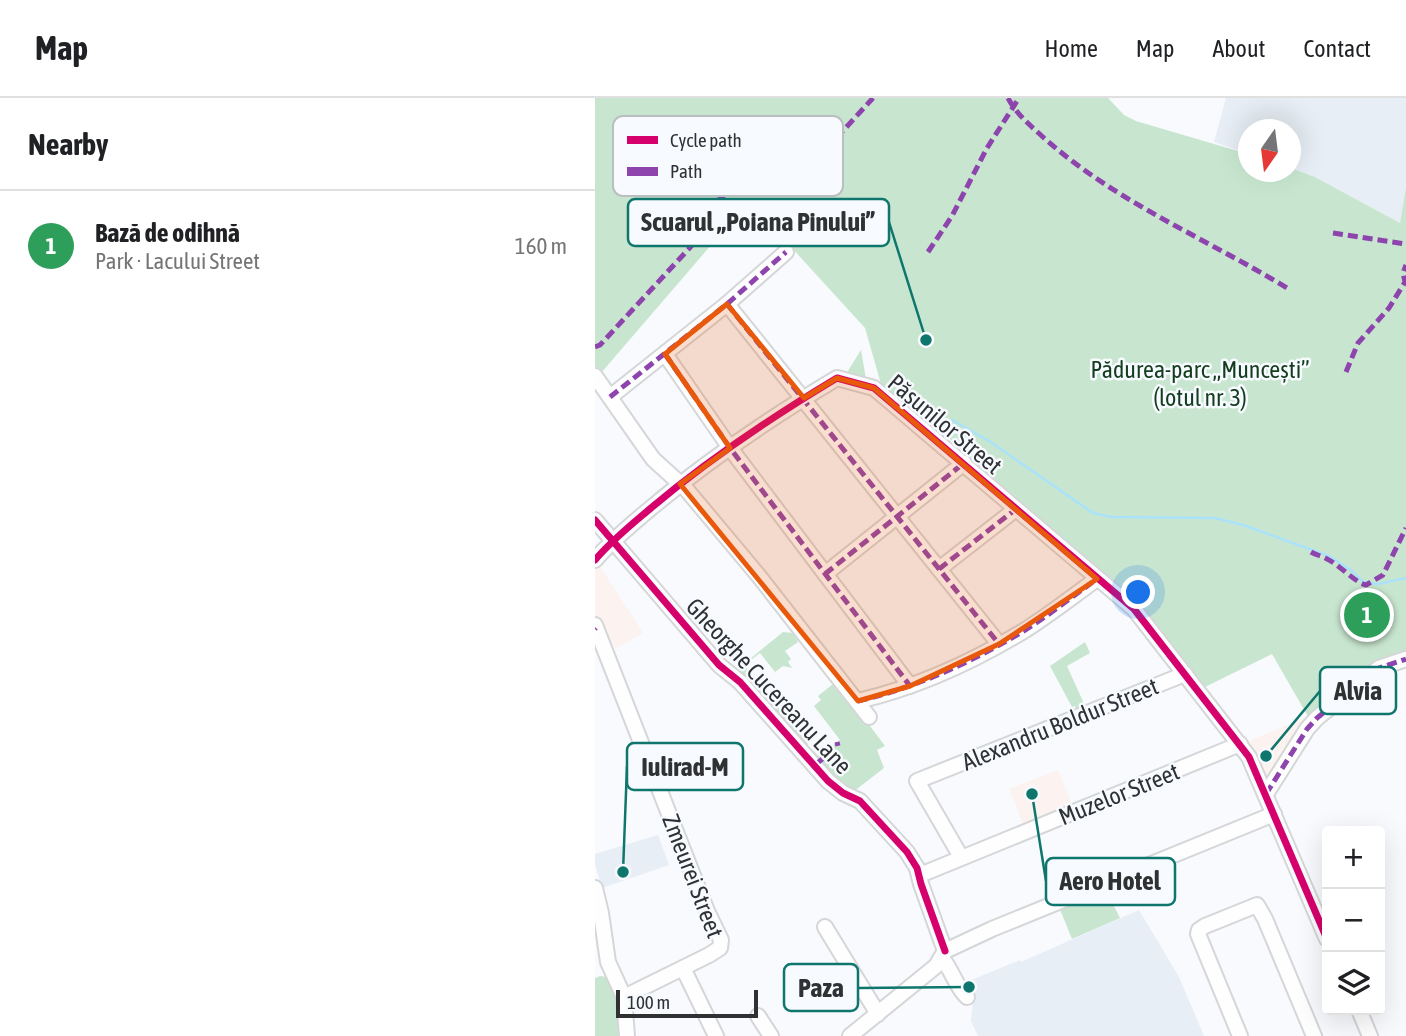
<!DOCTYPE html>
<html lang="en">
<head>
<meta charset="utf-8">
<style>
  :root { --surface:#fff; --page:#f6f6f6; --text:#202124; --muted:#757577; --line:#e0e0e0; --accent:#75777a }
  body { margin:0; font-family:"Asap Condensed",sans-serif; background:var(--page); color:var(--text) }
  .controls { position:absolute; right:21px; bottom:21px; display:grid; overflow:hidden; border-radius:7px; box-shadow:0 7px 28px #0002 }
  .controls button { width:63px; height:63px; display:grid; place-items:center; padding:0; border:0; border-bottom:2px solid var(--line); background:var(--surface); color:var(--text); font:35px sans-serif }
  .compass { position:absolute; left:643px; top:21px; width:63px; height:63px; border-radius:50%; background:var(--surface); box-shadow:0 7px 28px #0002; rotate:194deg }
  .scale { position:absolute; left:21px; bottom:18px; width:142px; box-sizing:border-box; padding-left:7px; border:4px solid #2f3133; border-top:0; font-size:19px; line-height:24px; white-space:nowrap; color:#2f3133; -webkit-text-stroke:5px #f7fafe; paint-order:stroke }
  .you { position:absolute; left:544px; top:495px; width:24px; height:24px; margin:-18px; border:5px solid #fff; border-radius:50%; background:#1a73e8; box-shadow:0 0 0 10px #1a73e833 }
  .badge { display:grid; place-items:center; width:46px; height:46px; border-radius:50%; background:var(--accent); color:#fff; font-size:23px; font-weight:700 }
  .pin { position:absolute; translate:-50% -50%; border:4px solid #fff; box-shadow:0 2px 7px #0006 }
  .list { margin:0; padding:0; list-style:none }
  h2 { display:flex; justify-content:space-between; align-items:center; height:91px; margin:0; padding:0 28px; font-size:30px }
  h2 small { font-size:23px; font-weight:400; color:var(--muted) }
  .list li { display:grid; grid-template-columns:46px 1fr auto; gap:21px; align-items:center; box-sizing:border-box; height:112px; padding:0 28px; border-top:2px solid var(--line) }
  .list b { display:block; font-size:26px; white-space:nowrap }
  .list p { margin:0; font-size:23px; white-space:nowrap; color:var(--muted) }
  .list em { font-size:23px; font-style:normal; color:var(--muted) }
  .icon { flex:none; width:38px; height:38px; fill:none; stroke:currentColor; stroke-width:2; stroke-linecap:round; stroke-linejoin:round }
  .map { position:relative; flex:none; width:811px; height:938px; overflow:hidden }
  header { display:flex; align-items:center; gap:42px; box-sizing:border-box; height:98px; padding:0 35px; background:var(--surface); border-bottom:2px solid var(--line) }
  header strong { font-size:33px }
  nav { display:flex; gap:38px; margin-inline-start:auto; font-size:24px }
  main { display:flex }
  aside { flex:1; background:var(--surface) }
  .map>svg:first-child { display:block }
</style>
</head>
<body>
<header>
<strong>Map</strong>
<nav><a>Home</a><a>Map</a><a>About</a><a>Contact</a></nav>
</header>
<main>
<aside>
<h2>Nearby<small></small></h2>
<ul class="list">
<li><span class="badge" style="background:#2e9e5b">1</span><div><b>Bază de odihnă</b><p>Park · Lacului Street</p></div><em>160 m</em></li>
</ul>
</aside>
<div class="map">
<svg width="811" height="938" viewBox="0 0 811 938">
  <rect width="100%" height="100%" fill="#f8fafd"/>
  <g fill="#fcf2ef">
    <path d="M4,467L48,535L21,550L15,542L9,541L0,516V471Z"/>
    <path d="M713,618L715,622L673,683L652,644Z"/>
    <path d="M463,672L477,706L428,726L414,691Z"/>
  </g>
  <g fill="#e7eef5">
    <path d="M631,0H811V89L805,125L720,79L696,70V32H654L653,56L619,44Z"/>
    <path d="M63,737L74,767L7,790L0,766V756Z"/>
    <path d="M544,812L584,879L609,938H383L376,923L378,901L369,885L425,862L426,864Z"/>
  </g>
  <g fill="#c8e6cf">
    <path d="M0,0H513L529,17L541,23L653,56L654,74H696V70L720,79L805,125L811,89V557L715,622L677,556L610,589L543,508L348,335L286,286L270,230L154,103L6,275L0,270Z"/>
    <path d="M266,252L271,281L251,276Z"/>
    <path d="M188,534L198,535L203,544L190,553L196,561L193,564L197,570L188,568L180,574L165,555L149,567L213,646L208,650L140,573Z"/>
    <path d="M490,544L495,555L472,568L491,610L482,614L480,608L477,609L455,568Z"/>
    <path d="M238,586L241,591L245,588L290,648L282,652L289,670L258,694L244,687L217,656L219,653L223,658L245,642L219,608L226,602L223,598Z"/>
    <path d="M510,790L525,820L477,841L464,809Z"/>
    <path d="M5,878L12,879L24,901L29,938H0V880Z"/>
  </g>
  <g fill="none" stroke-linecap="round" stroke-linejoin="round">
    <path stroke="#aae2fb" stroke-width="2.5" d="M357,322L394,343L498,415L516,419L620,420L648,427L734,458L757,473L768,484L783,486L811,480"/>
    <g stroke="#d4d6d8" stroke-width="18">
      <g id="minor">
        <path d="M132,206L404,546"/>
        <path d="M70,256L135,350L315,588"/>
        <path d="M0,278L58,361L91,391L163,477L274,619"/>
        <path d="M15,299L132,206L191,154"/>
        <path d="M0,422L124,567L145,584L233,683L248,695L265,703L312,754L322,770L326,786L350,853"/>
        <path d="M0,462C17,442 36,427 56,410C113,362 177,319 242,280L279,290L539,511L654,659L732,841"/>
        <path d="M344,471L421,411"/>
        <path d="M230,476L369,365"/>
        <path d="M0,527L112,813L126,842L125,850L114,857L29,899"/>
        <path d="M263,603C320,590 377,564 427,534C453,518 478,498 502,481"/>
        <path d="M671,696L712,631L722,620L784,570L811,561"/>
        <path d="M366,759L322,683L590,576"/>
        <path d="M325,777L645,646"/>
        <path d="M0,790L6,815L13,864L29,899L32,938"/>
        <path d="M230,829L283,916"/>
        <path d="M350,853L397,831L679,716"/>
        <path d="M347,860C357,872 361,889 372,899"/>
        <path d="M88,870L121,938"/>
        <path d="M764,912L775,938"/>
        <path d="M163,918L176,938"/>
        <path d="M255,938L341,868L350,853"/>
        <path d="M645,938L603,836L604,832L610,828L662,807L670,821L719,938"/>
      </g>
    </g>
    <use href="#minor" stroke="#fefeff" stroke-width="14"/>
    <g stroke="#8e44ad" stroke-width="5" stroke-dasharray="10 5" stroke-linecap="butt">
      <path d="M413,0C422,17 435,27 449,40C521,104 610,140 692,190"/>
      <path d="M738,135L811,146"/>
      <path d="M333,154L357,118L392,50L424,0"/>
      <path d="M132,206L404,546"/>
      <path d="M0,249L5,247L101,143L116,112L126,99L138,92L184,82L235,47L278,0"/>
      <path d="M70,256L135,350L315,588"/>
      <path d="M751,274L763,245L794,210L810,184L808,175L811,167"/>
      <path d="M15,299L132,206L191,154"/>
      <path d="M716,454C721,457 727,458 732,461C745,467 759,484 771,487L788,477L811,430"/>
      <path d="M344,471L421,411"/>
      <path d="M230,476L369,365"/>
      <path d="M0,531L1,530"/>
      <path d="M263,603C320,590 377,564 427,534C453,518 478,498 502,481"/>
      <path d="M220,667L243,648L242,644"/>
      <path d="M671,696L712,631L722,620L784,570L811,561"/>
    </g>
    <g stroke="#f7fafe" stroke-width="11">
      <g id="cycleway">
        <path d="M0,422L124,567L145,584L233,683L248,695L265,703L312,754L322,770L326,786L350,853"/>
        <path d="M0,462C17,442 36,427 56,410C113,362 177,319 242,280L279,290L539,511L654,659L732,841"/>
      </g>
    </g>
    <use href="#cycleway" stroke="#d6006c" stroke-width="7"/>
  </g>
  <path fill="#e8590c" fill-opacity="0.2" stroke="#e8590c" stroke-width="5" stroke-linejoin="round" d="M132,206L209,300L242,280L279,290L502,481L404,546L315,588L263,603L85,386L135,350L70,256Z"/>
  <g text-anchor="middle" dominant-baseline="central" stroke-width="5" stroke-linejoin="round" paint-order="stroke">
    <g font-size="24" fill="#133d1d" stroke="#f7fafe">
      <text x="605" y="271">Pădurea-parc „Muncești”<tspan x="605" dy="28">(lotul nr. 3)</tspan></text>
    </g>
    <g font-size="24" fill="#2f3133" stroke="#f7fafe">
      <text transform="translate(350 326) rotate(40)">Pășunilor Street</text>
      <text transform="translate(174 588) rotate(47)">Gheorghe Cucereanu Lane</text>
      <text transform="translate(465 626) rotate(-22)">Alexandru Boldur Street</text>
      <text transform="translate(524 696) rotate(-22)">Muzelor Street</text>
      <text transform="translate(98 778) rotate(69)">Zmeurei Street</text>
    </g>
  </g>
  <rect x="18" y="18" width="230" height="80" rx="10" fill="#f7fafe" stroke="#bbbec1" stroke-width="2"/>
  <rect x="32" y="38" width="31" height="8" fill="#d6006c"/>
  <rect x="32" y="69" width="31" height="9" fill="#8e44ad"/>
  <g font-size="19" fill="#2f3133">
    <text x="75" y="49">Cycle path</text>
    <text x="75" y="80">Path</text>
  </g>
  <path fill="none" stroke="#0f766e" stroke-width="2.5" d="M331 242L294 124M671 658L725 593M28 774L32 668M437 696L451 783M374 889L263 890"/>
  <g fill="#0f766e" stroke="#f7fafe" stroke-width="2.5">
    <circle cx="331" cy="242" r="7"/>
    <circle cx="671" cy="658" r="7"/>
    <circle cx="28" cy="774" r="7"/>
    <circle cx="437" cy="696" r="7"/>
    <circle cx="374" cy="889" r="7"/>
  </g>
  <g fill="#f7fafe" stroke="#0f766e" stroke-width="2.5">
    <rect x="33" y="101" width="261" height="47" rx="7"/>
    <rect x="725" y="569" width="76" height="47" rx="7"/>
    <rect x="32" y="645" width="116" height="47" rx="7"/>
    <rect x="451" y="760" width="129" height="47" rx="7"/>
    <rect x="189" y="866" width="74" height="47" rx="7"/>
  </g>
  <g font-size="26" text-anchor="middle" font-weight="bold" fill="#2f3133">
    <text x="163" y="133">Scuarul „Poiana Pinului”</text>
    <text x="763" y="602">Alvia</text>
    <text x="90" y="678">Iulirad-M</text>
    <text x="515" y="792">Aero Hotel</text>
    <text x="226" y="899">Paza</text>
  </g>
</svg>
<div class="controls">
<button>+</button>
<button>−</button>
<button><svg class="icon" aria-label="layers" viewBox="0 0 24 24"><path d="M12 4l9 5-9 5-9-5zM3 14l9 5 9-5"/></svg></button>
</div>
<svg class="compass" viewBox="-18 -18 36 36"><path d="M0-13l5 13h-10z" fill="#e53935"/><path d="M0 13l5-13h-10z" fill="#757577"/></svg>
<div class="scale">100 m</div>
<div class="you"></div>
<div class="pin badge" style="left:772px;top:517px;background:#2e9e5b">1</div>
</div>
</main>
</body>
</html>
